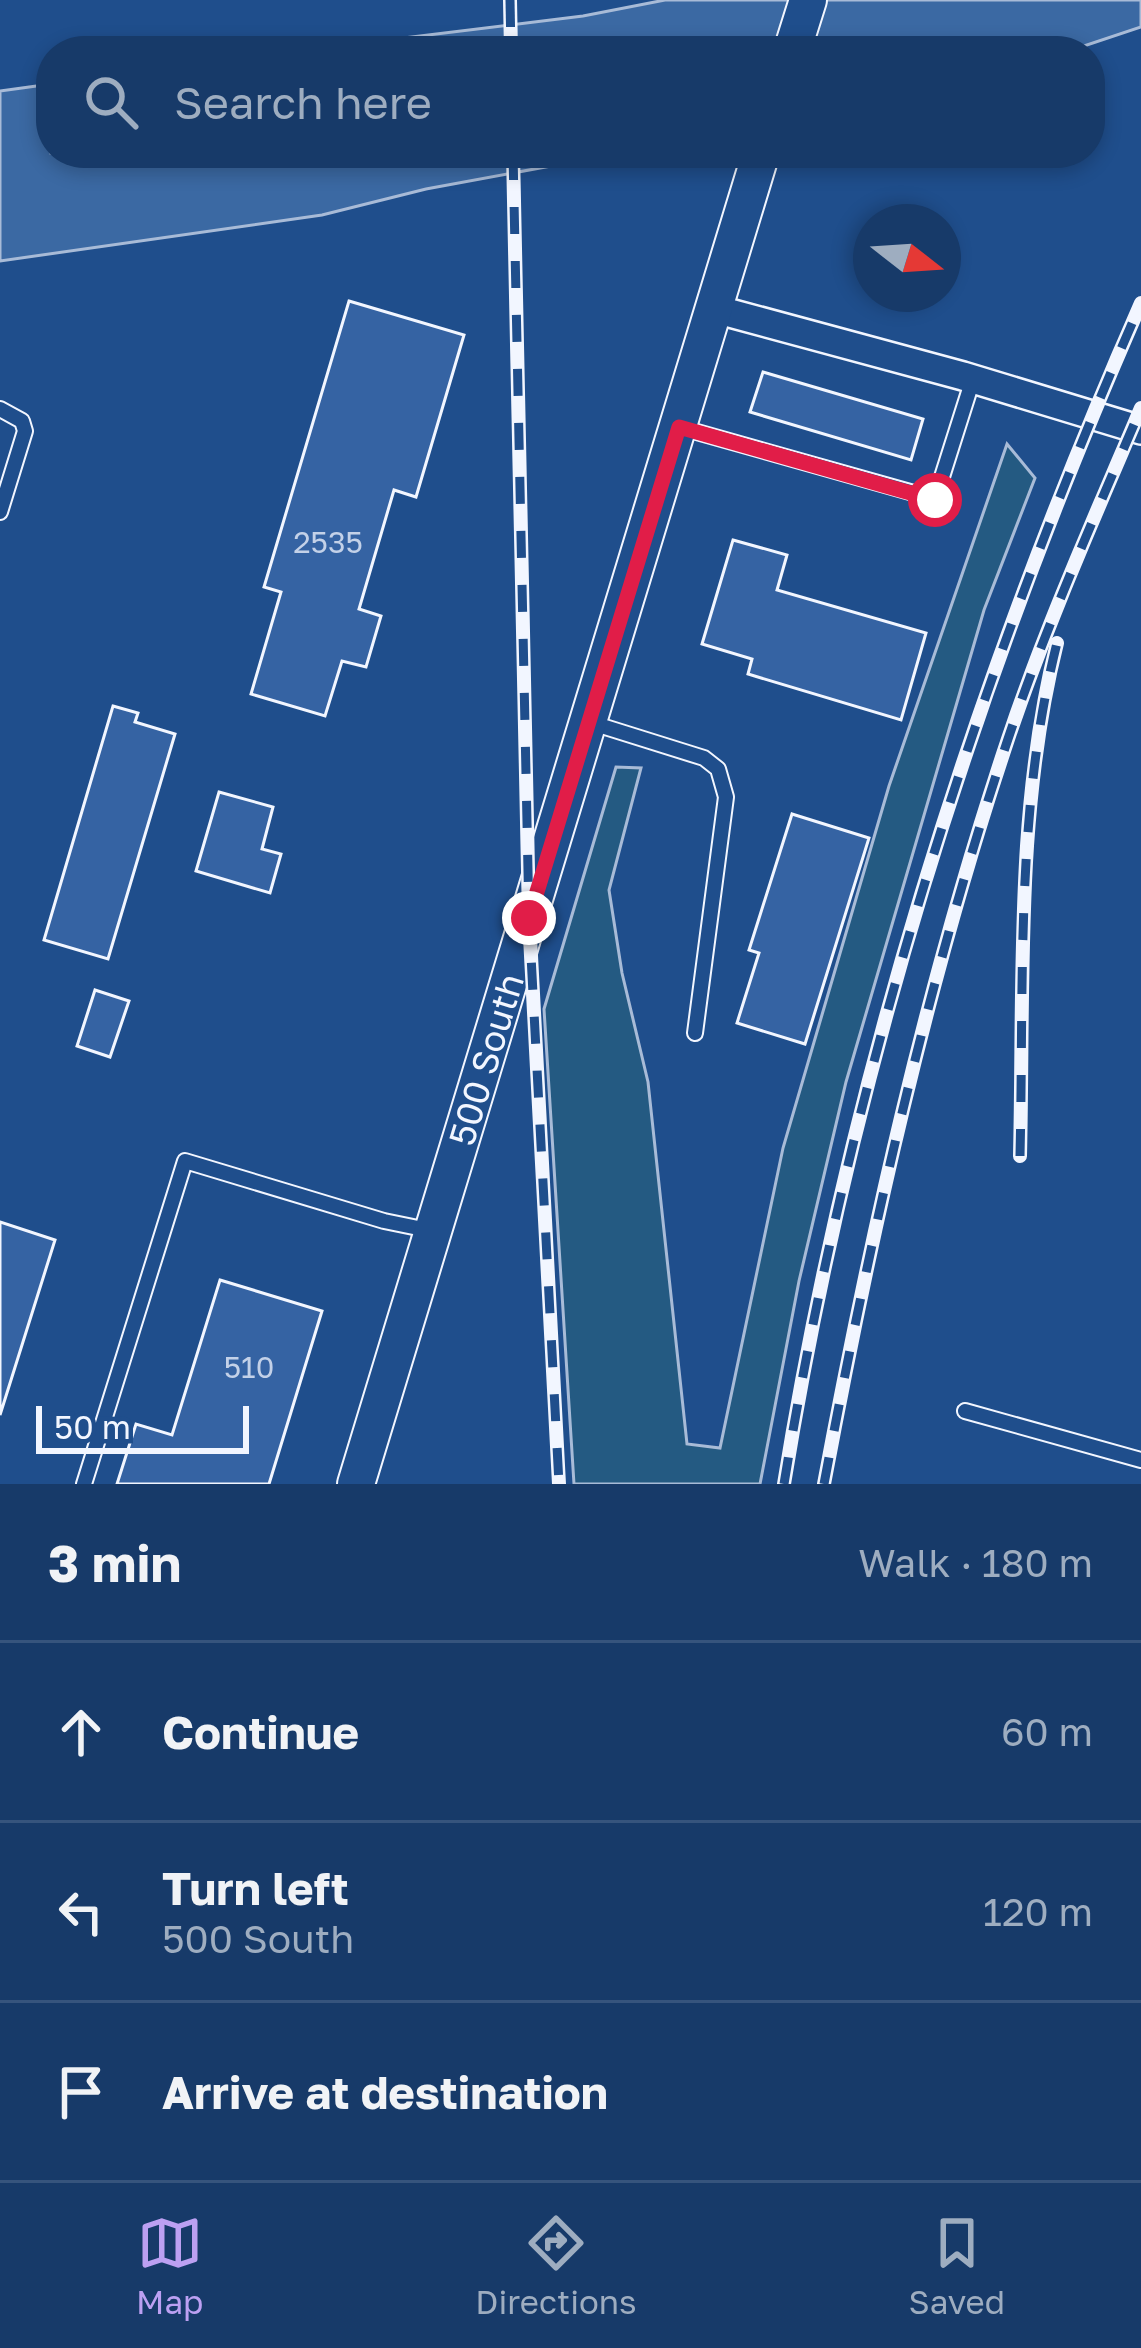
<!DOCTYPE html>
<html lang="en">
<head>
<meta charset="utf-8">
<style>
  :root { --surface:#173a69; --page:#20416f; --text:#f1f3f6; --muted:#9eadc0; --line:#36547d; --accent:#bca0f2 }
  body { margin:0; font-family:"Golos Text",sans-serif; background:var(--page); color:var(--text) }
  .compass { position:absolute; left:853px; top:204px; width:108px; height:108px; border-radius:50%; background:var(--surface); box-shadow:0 6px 18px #0003; rotate:107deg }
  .scale { position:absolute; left:36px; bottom:30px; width:213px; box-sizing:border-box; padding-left:12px; border:6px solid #f2f6ff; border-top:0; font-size:33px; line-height:42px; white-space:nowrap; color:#f2f6ff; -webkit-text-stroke:9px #1f4e8c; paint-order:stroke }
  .stop { position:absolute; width:36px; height:36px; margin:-27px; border:9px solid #e11d48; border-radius:50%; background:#fff }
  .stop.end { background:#e11d48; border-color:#fff; box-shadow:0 3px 12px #0008 }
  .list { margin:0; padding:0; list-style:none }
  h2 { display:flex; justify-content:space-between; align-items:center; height:156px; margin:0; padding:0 48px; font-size:51px }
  h2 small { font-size:39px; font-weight:400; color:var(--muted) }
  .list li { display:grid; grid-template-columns:78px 1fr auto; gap:36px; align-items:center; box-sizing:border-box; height:180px; padding:0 48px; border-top:3px solid var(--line) }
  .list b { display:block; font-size:45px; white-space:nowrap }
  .list p { margin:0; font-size:39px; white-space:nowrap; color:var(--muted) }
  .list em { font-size:39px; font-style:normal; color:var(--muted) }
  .icon { flex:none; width:66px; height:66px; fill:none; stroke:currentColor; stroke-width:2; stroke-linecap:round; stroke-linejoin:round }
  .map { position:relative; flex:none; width:1141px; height:1484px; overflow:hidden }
  .search { position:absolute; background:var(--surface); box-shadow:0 6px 18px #0003; left:36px; right:36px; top:36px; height:132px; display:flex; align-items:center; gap:30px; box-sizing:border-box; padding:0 42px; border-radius:48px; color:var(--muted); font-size:45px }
  .sheet { height:696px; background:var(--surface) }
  nav { display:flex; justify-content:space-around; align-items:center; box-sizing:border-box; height:168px; border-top:3px solid var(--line); background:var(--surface); font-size:33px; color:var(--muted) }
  nav a { display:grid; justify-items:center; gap:6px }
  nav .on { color:var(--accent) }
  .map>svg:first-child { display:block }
</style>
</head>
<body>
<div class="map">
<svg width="1141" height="1484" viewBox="0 0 1141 1484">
  <rect width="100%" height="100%" fill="#1f4e8c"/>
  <path fill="#245a82" stroke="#a8bbd7" stroke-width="3" d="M1007,444L1035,478L984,610L846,1082L799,1281L760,1484H574L544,1009L616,767L641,768L609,890L622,973L648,1082L687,1444L720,1448L783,1148L889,786Z"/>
  <g fill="#3b69a3" stroke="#a8bbd7" stroke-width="3">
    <path d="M665,0H1141V27L1069,51H297L583,16Z"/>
    <path d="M51,84V153H603L578,161L426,189L322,215L0,261V91Z"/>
  </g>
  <g fill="#3563a3" stroke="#f2f6ff" stroke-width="3">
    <path d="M349,301L464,335L416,497L394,490L359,609L381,616L366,667L342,661L325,716L251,694L281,592L264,587Z"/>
    <path d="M763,372L923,419L911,460L750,412Z"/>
    <path d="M733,540L787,555L777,590L926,633L901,720L748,674L752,659L702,644Z"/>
    <path d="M113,706L138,713L135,722L175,734L108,959L44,940Z"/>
    <path d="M219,792L273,807L262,849L281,854L270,893L196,871Z"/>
    <path d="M792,814L869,838L805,1044L737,1023L759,953L749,950Z"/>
    <path d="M95,990L129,1001L110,1057L77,1046Z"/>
    <path d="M0,1222L55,1240L0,1415Z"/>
    <path d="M220,1280L322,1311L269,1484H117L136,1424L172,1435Z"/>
  </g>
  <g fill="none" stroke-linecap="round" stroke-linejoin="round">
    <g stroke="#f2f6ff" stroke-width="18">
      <g id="lane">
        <path d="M0,409L22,421L25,431L0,512"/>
        <path d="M679,427L935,499L973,379"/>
        <path d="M589,722L704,758L718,769L726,797L695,1033"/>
        <path d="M965,1411L1141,1460"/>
        <path d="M84,1484L185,1161L384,1221L428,1230"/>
      </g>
    </g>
    <g stroke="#f2f6ff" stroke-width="32">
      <path id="street" d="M715,309L963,376L1141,430"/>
    </g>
    <g stroke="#f2f6ff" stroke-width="40">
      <g id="secondary">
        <path d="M792,51L808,0"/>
        <path id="s1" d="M356,1484L761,153"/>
      </g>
    </g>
    <use href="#lane" stroke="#1f4e8c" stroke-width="14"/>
    <use href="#street" stroke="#1f4e8c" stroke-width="27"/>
    <use href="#secondary" stroke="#1f4e8c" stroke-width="36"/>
    <g stroke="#f2f6ff" stroke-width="14">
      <g id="rail">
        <path d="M510,0L511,51"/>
        <path d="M513,153L529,918L559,1484"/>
        <path d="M1020,1156C1024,984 1015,810 1057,643"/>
        <path d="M784,1484C850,1077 975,680 1141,303"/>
        <path d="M824,1484C871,1233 927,981 1008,739C1046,626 1094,518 1141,408"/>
      </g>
    </g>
    <use href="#rail" stroke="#1f4e8c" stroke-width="9" stroke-dasharray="27" stroke-linecap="butt"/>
  </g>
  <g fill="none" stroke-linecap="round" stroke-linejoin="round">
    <path stroke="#e11d48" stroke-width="15" d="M529,918L679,427L935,500"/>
  </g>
  <g text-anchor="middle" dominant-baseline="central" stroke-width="9" stroke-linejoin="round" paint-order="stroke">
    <g font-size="30" fill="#c3d1e8">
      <text x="328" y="542">2535</text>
      <text x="249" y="1367">510</text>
    </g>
    <g font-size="36" fill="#f2f6ff" stroke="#1f4e8c">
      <text stroke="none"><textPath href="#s1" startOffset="444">500 South</textPath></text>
    </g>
  </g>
</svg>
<svg class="compass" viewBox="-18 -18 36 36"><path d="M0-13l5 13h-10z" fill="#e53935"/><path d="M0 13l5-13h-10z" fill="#9eadc0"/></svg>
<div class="scale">50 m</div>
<div class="stop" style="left:935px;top:500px"></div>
<div class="stop end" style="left:529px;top:918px"></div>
<div class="search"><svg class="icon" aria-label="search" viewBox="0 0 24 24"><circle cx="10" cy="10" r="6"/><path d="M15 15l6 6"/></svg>Search here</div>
</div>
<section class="sheet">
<h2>3 min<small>Walk · 180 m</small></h2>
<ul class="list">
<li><svg class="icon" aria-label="ahead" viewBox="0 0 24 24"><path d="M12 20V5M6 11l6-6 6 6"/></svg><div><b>Continue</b></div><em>60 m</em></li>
<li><svg class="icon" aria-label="left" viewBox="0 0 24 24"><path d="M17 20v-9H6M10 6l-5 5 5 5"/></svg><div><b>Turn left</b><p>500 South</p></div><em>120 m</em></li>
<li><svg class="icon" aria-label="arrive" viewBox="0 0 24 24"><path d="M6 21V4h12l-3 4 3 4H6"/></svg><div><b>Arrive at destination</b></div></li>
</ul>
</section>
<nav>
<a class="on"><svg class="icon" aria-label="map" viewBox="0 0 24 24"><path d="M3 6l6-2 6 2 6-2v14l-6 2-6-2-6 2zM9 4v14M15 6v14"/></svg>Map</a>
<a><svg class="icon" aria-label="directions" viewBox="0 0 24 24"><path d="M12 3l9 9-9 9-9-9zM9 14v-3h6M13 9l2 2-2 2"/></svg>Directions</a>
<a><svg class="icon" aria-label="saved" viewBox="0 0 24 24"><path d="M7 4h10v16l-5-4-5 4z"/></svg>Saved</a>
</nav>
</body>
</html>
